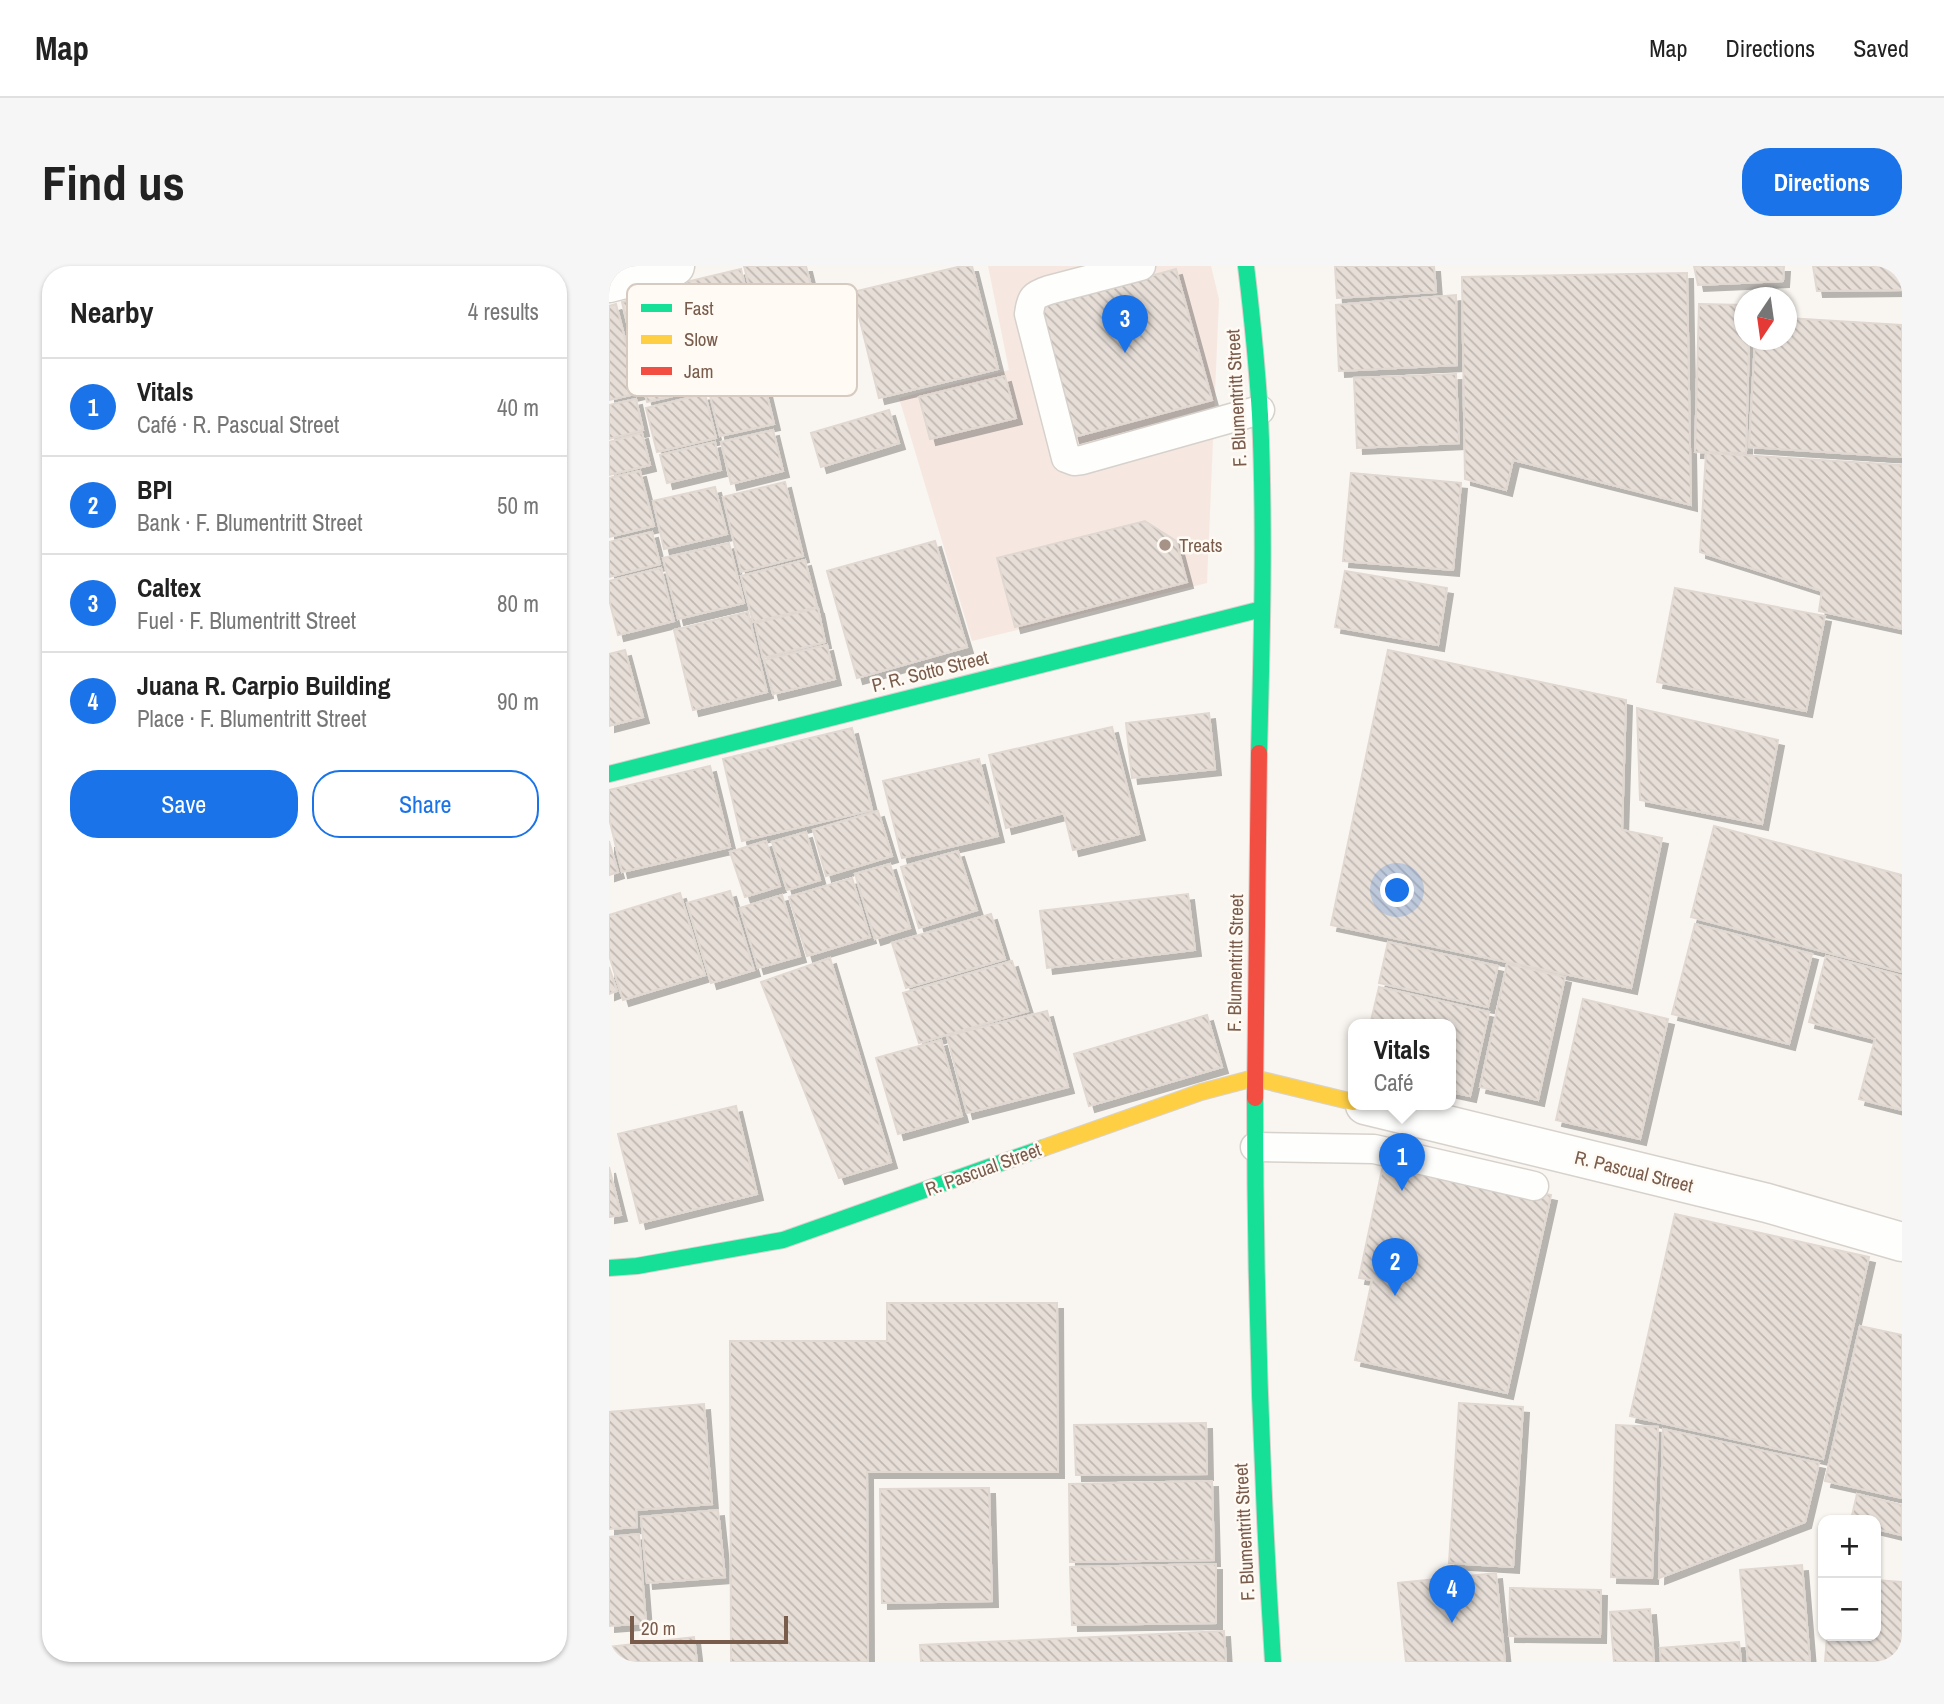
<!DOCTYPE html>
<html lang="en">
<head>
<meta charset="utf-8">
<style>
  :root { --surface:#fff; --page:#f6f6f6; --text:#222; --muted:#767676; --line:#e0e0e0; --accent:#1a73e8 }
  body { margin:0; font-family:"Archivo Narrow",sans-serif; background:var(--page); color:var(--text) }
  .controls { position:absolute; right:21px; bottom:21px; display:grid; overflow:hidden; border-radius:14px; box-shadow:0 2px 5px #0004 }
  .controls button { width:63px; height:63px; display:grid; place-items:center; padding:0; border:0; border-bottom:2px solid var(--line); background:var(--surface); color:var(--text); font:35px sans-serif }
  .compass { position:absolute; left:1125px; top:21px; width:63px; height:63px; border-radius:50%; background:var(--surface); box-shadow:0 2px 5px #0004; rotate:193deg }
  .scale { position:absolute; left:21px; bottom:18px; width:158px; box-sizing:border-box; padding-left:7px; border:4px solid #7a5c4d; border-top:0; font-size:19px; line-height:24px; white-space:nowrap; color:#7a5c4d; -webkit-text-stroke:5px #fffaf3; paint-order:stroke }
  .you { position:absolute; left:789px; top:625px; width:24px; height:24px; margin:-18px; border:5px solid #fff; border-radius:50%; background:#1a73e8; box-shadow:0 0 0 10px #1a73e833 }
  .badge { display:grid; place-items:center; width:46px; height:46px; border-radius:50%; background:var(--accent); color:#fff; font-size:23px; font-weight:700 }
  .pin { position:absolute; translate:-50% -58px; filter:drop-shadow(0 2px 4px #0008) }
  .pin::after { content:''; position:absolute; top:37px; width:24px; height:21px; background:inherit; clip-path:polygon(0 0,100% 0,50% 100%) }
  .popup { position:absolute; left:739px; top:753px; width:108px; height:91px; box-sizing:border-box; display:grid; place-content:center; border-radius:14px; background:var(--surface); filter:drop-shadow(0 2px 5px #0005); font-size:23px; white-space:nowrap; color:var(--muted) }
  .popup b { font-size:26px; color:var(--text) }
  .popup::after { content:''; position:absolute; left:50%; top:100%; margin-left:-14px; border:14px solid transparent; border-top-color:var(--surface) }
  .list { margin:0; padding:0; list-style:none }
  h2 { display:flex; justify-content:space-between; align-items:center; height:91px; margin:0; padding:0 28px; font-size:30px }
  h2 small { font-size:23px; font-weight:400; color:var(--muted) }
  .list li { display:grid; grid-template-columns:46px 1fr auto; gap:21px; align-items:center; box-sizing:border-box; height:98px; padding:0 28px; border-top:2px solid var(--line) }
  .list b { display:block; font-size:26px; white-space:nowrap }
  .list p { margin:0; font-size:23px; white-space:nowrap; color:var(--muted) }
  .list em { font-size:23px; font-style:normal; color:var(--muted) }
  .actions { display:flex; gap:14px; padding:21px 28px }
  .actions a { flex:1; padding:16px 0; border:2px solid var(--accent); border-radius:28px; text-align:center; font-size:24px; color:var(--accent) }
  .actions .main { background:var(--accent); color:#fff }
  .map { position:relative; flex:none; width:1293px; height:1396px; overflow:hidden; border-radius:28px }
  header { display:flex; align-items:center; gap:42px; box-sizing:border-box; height:98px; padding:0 35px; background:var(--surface); border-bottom:2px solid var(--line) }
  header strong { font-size:33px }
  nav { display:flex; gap:38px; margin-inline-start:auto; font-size:24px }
  .intro { display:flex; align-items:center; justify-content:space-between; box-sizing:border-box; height:168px; padding:0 42px }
  h1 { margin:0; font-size:49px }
  .button { padding:18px 32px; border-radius:28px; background:var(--accent); color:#fff; font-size:24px; font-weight:700 }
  main { display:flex; gap:42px; padding:0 42px }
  aside { flex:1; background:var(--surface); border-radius:28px; box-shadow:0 2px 5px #0004 }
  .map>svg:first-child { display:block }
</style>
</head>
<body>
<header>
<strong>Map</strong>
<nav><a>Map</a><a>Directions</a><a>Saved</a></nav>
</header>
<div class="intro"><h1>Find us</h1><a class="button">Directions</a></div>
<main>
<aside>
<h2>Nearby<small>4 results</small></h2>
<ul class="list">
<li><span class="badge">1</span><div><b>Vitals</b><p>Café · R. Pascual Street</p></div><em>40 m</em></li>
<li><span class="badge">2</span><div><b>BPI</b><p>Bank · F. Blumentritt Street</p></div><em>50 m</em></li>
<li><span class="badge">3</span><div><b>Caltex</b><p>Fuel · F. Blumentritt Street</p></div><em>80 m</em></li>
<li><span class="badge">4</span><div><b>Juana R. Carpio Building</b><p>Place · F. Blumentritt Street</p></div><em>90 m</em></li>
</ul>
<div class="actions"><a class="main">Save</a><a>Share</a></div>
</aside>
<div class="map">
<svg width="1293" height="1396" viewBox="0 0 1293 1396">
  <defs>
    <pattern id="building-back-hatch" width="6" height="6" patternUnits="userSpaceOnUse" patternTransform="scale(1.75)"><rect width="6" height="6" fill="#e6ded7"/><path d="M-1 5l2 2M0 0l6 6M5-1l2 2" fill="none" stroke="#bfb7b1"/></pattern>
    <filter id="shadow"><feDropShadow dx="6" dy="6" stdDeviation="0" flood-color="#0004"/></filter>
  </defs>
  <rect width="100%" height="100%" fill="#f9f5f0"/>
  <path fill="#f6e8e1" d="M379,0H602L610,33L598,317L363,375L290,132L400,104Z"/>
  <g fill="url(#building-back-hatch)" stroke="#e2d8d2" stroke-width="2" filter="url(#shadow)">
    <path d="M135,0H197L217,81L159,95Z"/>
    <path d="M353,0H363L389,103L270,132L244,26Z"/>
    <path d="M726,0H825L827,26L728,32Z"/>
    <path d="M1085,0H1175L1174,15L1089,19Z"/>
    <path d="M1204,0H1293V24L1208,25Z"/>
    <path d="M132,3L144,55L85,69L73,17Z"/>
    <path d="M567,3L603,134L465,171L428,41Z"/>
    <path d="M1078,7L1082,239L904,194L897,224L856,213L853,11Z"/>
    <path d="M67,23L79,69L24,82L13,36Z"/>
    <path d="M847,29L848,99L730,105L727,39Z"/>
    <path d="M7,38L30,127L0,134V40Z"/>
    <path d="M1090,38L1136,39V74H1140L1137,187L1086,186Z"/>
    <path d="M1178,52L1293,59V191L1140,181L1146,74H1178Z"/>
    <path d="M141,61L151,102L96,115L86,74Z"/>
    <path d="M82,73L94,123L38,136L26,87Z"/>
    <path d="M153,108L165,158L111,170L99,121Z"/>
    <path d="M847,108L850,177L748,182L745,112Z"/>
    <path d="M396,110L407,152L321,173L310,131Z"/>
    <path d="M96,128L107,172L48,186L37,142Z"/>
    <path d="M27,133L34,164L0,173V139Z"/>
    <path d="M280,144L290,177L212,201L202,167Z"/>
    <path d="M164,164L174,205L122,218L112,176Z"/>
    <path d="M33,167L41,199L0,209V176Z"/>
    <path d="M106,176L112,204L58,217L51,189Z"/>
    <path d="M1097,187L1293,199V363L1210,345L1213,325L1091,286Z"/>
    <path d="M31,205L45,260L0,271V212Z"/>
    <path d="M742,207L852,217L844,304L734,295Z"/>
    <path d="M176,216L194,290L132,306L114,231Z"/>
    <path d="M106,221L118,268L55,283L44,235Z"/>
    <path d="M536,255L567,275L578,316L406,361L388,292Z"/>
    <path d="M43,266L51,298L0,311V276Z"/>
    <path d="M326,275L358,381L248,412L218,305Z"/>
    <path d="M120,277L135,337L69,353L54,292Z"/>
    <path d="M196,294L208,341L144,356L132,310Z"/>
    <path d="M52,302L65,355L9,369L0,333V315Z"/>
    <path d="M736,305L838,322L829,379L726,361Z"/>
    <path d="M1066,322L1216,350L1197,445L1048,416Z"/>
    <path d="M209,342L216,376L154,392L146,357Z"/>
    <path d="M139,346L158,426L84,444L65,364Z"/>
    <path d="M218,379L226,413L164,428L155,394Z"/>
    <path d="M16,384L34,451L0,460V388Z"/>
    <path d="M779,384L1017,434L1013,564L1053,572L1022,722L722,659Z"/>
    <path d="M1028,442L1169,474L1153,558L1031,534Z"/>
    <path d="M600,447L606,503L523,512L517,457Z"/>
    <path d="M503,461L530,568L464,584L455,547L397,562L380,489Z"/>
    <path d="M243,462L263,544L133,575L114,493Z"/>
    <path d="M370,493L389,570L293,592L274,515Z"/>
    <path d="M101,500L121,581L13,606L0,552V524Z"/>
    <path d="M269,545L283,590L217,610L204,564Z"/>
    <path d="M1105,560L1293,609V706L1082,651Z"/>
    <path d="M197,566L211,614L178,624L163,576Z"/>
    <path d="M0,575L9,606L0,609Z"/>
    <path d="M157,575L171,620L136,631L121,586Z"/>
    <path d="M349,585L368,644L310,662L292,601Z"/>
    <path d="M281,598L301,662L266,673L246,608Z"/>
    <path d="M243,612L261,671L198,690L180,631Z"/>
    <path d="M121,625L145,704L102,717L78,637Z"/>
    <path d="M71,627L96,709L14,734L0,689V649Z"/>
    <path d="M579,628L586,684L438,702L431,645Z"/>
    <path d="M173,629L191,690L149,702L131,642Z"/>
    <path d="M382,648L396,693L297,722L283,677Z"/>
    <path d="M1086,658L1203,688L1180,778L1063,748Z"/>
    <path d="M779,676L889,700L879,741L770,717Z"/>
    <path d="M1217,690L1293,710V844L1250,833L1266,773L1200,756Z"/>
    <path d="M221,692L282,896L230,912L152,716Z"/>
    <path d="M403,695L419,745L310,777L294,727Z"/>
    <path d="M898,698L956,711L929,834L871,821Z"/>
    <path d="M0,701L8,725L0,728Z"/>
    <path d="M770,721L880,746L861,830L842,826V759H761Z"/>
    <path d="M974,733L1059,753L1031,873L947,854Z"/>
    <path d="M438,745L459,821L358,847L338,770Z"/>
    <path d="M598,749L613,801L480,840L465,788Z"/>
    <path d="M332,774L353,850L289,868L267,792Z"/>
    <path d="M127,840L148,928L31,957L9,868Z"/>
    <path d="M775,894L942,929L898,1127L746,1094L763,1014L750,1012Z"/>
    <path d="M0,901L12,949L0,951Z"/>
    <path d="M1066,948L1260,991L1214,1193L1021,1150Z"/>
    <path d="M278,1037H448L449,1206H258L259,1396H122L121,1075H278Z"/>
    <path d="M1251,1060L1293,1069V1232L1216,1215Z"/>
    <path d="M850,1137L914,1141L904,1301L840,1297Z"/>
    <path d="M95,1138L103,1238L27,1244L28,1261L0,1263V1146Z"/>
    <path d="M597,1157L598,1208L467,1209L465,1159Z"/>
    <path d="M1007,1159L1049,1161L1043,1312L1002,1311Z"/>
    <path d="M1054,1163L1210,1197L1196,1256L1050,1312Z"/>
    <path d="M603,1215L605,1294L461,1296L460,1218Z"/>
    <path d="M380,1222L383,1335L273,1337L271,1223Z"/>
    <path d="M1248,1228L1293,1239L1292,1269L1267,1263V1254H1242Z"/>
    <path d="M109,1244L116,1311L38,1317L32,1251Z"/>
    <path d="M30,1268L37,1357L0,1360V1271Z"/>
    <path d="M607,1298V1357L463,1359L461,1301Z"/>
    <path d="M1193,1299L1201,1396H1139L1131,1304Z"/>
    <path d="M887,1307L896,1396H797L789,1317Z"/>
    <path d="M1267,1314L1293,1316V1396H1216L1218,1370H1267Z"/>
    <path d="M901,1322L992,1324L991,1371L900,1370Z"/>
    <path d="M1041,1343L1045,1396H1005L1001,1346Z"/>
    <path d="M615,1365L617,1396H312L311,1379Z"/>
    <path d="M85,1371L88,1396H0V1381Z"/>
    <path d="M1130,1376L1132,1396H1052L1051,1382Z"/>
  </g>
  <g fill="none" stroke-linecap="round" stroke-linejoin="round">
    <g stroke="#d7d1cb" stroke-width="31">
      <g id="lane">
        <path d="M532,0L440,24C425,29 422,31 420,48L457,192L465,195L473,194L651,144"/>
        <path d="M646,881L765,883L925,920"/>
      </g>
    </g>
    <g stroke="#d7d1cb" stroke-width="41">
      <g id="street">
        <path d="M0,17L66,0"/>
        <path d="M756,839L1158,937L1293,976"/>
      </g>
    </g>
    <g stroke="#d9d2cb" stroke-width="18">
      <g id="fast">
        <path d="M637,0C643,50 648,99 651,149C656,262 653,374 650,487"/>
        <path d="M0,508L653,343"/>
        <path d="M646,832C646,1020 652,1208 664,1396"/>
        <path d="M0,1002L28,1000L174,974L434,882"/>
      </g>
    </g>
    <g stroke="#d9d2cb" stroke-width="18">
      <path id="slow" d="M434,882L592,826L645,812L744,836"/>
    </g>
    <g stroke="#d9d2cb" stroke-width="18">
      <path id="jam" d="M646,832L650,487"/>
    </g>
    <use href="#lane" stroke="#fefefd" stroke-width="28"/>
    <use href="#street" stroke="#fefefd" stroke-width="38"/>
    <use href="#fast" stroke="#16e098" stroke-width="16"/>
    <use href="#slow" stroke="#ffcf43" stroke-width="16"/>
    <use href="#jam" stroke="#f24e42" stroke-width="16"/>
  </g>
  <circle fill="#a69286" stroke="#fffaf3" stroke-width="2.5" cx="556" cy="279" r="7"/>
  <g text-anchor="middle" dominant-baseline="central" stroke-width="5" stroke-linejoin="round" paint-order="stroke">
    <g font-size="19" fill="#7a5c4d" stroke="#fffaf3">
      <text transform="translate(627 132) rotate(-93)">F. Blumentritt Street</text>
      <text transform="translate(321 405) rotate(-14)">P. R. Sotto Street</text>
      <text transform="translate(626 697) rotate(-89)">F. Blumentritt Street</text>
      <text transform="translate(374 903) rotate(-20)">R. Pascual Street</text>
      <text transform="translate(1025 905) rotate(14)">R. Pascual Street</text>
      <text transform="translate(635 1266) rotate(-93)">F. Blumentritt Street</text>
    </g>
    <g font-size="19" fill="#7a5c4d" stroke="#fffaf3" text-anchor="start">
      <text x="570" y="279">Treats</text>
    </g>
  </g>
  <rect x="18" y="18" width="230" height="112" rx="10" fill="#fffaf3" stroke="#d7cbc1" stroke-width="2"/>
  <rect x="32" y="38" width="31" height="8" fill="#16e098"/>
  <rect x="32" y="69" width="31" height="9" fill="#ffcf43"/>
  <rect x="32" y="101" width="31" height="8" fill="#f24e42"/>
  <g font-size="19" fill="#7a5c4d">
    <text x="75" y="49">Fast</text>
    <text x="75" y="80">Slow</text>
    <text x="75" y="112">Jam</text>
  </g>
</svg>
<div class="controls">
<button>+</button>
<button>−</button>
</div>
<svg class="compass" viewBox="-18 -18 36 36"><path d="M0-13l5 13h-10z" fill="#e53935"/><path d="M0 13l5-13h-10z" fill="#767676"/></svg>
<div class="scale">20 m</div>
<div class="you"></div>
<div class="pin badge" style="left:793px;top:925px">1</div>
<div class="popup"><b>Vitals</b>Café</div>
<div class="pin badge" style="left:786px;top:1030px">2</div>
<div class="pin badge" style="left:516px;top:87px">3</div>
<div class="pin badge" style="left:843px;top:1357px">4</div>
</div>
</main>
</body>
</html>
